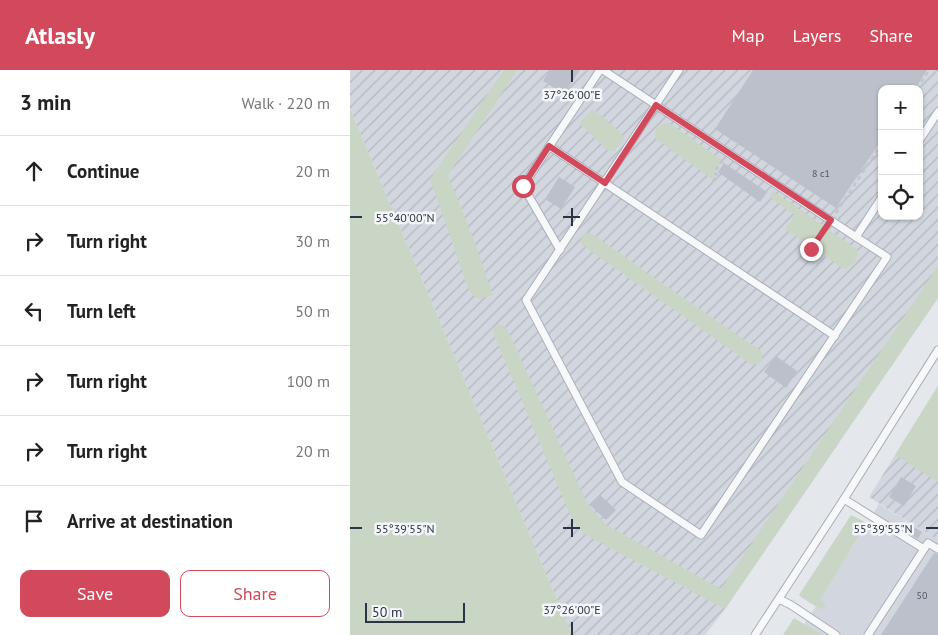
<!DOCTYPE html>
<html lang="en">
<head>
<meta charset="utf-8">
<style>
  :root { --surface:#fff; --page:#f6f6f6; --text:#222; --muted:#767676; --line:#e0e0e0; --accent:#d1495b }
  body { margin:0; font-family:"PT Sans",sans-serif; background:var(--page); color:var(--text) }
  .controls { position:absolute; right:15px; top:15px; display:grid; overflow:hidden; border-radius:10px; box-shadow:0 1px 4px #0004 }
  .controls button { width:45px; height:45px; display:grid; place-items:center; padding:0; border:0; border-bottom:1px solid var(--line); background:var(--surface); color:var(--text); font:25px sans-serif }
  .scale { position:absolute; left:15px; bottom:12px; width:100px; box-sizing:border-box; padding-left:5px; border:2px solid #2b3445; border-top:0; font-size:14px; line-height:18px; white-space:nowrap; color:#2b3445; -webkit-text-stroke:4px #f4f6f9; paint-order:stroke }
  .stop { position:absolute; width:15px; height:15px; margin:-11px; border:4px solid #d1495b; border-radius:50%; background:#fff }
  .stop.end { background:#d1495b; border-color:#fff; box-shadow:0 1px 5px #0008 }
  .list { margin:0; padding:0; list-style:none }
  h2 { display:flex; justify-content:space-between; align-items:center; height:65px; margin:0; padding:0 20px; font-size:21px }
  h2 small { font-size:16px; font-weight:400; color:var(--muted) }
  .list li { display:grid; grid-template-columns:32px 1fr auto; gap:15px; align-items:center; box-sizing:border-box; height:70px; padding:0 20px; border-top:1px solid var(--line) }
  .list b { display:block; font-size:19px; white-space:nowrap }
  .list em { font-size:16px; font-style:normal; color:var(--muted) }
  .actions { display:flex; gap:10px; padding:15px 20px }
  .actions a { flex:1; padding:11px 0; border:1px solid var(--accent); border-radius:10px; text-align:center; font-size:18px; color:var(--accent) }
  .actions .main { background:var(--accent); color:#fff }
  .icon { flex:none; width:28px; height:28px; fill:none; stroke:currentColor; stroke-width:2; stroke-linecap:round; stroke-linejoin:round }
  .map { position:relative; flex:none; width:588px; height:565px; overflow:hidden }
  header { display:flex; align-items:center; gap:30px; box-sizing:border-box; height:70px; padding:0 25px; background:var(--accent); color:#fff }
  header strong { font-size:24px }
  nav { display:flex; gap:28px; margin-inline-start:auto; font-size:18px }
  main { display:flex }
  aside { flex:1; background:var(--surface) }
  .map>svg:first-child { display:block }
</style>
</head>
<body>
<header>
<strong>Atlasly</strong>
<nav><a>Map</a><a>Layers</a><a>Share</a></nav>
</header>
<main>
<aside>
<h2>3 min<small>Walk · 220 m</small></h2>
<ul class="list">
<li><svg class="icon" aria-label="ahead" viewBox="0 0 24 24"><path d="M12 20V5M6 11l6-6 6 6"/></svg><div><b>Continue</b></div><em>20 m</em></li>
<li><svg class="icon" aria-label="right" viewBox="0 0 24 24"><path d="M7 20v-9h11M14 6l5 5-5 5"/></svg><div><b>Turn right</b></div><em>30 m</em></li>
<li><svg class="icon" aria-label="left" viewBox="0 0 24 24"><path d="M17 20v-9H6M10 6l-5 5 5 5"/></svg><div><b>Turn left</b></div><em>50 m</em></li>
<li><svg class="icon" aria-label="right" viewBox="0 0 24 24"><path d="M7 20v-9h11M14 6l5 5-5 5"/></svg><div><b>Turn right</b></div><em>100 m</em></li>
<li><svg class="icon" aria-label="right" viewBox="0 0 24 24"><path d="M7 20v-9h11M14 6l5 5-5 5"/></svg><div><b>Turn right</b></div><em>20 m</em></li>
<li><svg class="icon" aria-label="arrive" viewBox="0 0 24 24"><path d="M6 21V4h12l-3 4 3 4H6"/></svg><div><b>Arrive at destination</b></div></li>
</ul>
<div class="actions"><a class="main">Save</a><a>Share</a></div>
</aside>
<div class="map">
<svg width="588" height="565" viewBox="0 0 588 565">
  <defs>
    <pattern id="industrial-furrows" width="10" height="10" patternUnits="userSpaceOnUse" patternTransform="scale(1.25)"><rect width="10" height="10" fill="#d2d6de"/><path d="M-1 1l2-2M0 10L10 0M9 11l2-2" fill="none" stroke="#b4b8c0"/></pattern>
  </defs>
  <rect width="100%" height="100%" fill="#e4e7ec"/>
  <path fill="#d2d6de" d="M529,434L588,470V565H451L448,563L471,529Z"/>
  <g fill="url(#industrial-furrows)" fill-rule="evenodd">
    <path d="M0,0H588V228L375,539L355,565H222L0,39ZM532,19H569V146H532Z"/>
    <path d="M588,316V470L519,427Z"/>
  </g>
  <g fill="#c9d6c5">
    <path d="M154,0H167L98,105L124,171L143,225C130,229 126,232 118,218L80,109Z"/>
    <path d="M0,39L222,565H0Z"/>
    <path d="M243,39L245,40L274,66L273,71L264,81H258L230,54L231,51Z"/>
    <path d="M316,53L321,54L372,90L363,104L365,105L362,109L306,69C304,60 307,55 316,53Z"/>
    <path d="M423,121L474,156L460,176L435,159L445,145L419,127Z"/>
    <path d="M477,159L508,180C509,189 502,196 494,199L463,178Z"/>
    <path d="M235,163H240L244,165L306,209L411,281C415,290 410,296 401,294L232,175C231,169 231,167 235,163Z"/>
    <path d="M588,196V228L375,539L234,464L223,451L143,263C144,254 151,252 157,259L237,433L255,454L371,519Z"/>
    <path d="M588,316V412L545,385Z"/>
    <path d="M501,445L517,453L471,529L475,536V538L470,539L451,527L449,525Z"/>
    <path d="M444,548L472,565H433Z"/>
  </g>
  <g fill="#bbc0ca">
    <path d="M200,0H230L214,24L193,11Z"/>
    <path d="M403,0H577L565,19H532V69L486,138L365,59Z"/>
    <path d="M374,93L417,122L410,132L368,102Z"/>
    <path d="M209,107L225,117L211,139L195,129Z"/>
    <path d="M426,286L447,301L436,318L414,302Z"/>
    <path d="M551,407L566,416L554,436L539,427Z"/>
    <path d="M250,425L266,440L256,450L240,435Z"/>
    <path d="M564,457L572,462L568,469L560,464Z"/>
    <path d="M584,483L588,485V565H531Z"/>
  </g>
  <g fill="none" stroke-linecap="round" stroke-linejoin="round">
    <g stroke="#a9aeb7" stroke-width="9">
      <g id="service">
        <path d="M253,0L506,167"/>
        <path d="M329,0L176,230L272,412L351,465L537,187L506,167L532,127"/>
        <path d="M569,71L588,42"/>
        <path d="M199,76L485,266"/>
        <path d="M210,180L173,116L250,0"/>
        <path d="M494,429L574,479"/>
        <path d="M429,529L441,535L486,565"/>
        <path d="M405,565L494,429L588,280"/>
        <path d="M518,565L578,473L588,479"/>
      </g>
    </g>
    <g stroke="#c2c5cb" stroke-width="2.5" stroke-dasharray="4 4" stroke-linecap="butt">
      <path d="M567,19L579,0"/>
      <path d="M363,111L368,105L364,103L373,90L374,91"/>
      <path d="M486,143L532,73"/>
      <path d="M461,179L476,157"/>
    </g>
    <use href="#service" stroke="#f7f8fa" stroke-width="7"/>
  </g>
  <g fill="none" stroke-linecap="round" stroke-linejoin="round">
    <path stroke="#d1495b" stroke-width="6" d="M173,116L199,76L255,113L306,35L481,150L461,179"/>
  </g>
  <path fill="none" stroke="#2b3445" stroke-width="2" d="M222,0V12M222,138V156M0,147H12M213,147H230M222,449V467M0,458H12M213,458H230M576,458H588M222,552V565"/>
  <g text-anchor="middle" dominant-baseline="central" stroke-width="5" stroke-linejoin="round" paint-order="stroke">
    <g font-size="10" fill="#4f5766">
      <text x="471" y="103">8 с1</text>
      <text x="572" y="525">50</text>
    </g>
  </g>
  <g font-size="12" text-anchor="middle" fill="#2b3445" stroke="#f4f6f9" stroke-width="5" stroke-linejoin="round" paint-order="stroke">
    <text x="222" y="29">37°26'00"E</text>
    <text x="55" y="152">55°40'00"N</text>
    <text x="55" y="463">55°39'55"N</text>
    <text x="533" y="463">55°39'55"N</text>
    <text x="222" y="544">37°26'00"E</text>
  </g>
</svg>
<div class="controls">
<button>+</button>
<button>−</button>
<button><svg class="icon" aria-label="locate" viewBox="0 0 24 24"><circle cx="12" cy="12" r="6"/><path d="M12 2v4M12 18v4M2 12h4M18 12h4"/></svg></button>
</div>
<div class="scale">50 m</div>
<div class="stop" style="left:173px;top:116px"></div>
<div class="stop end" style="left:461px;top:179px"></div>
</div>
</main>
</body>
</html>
